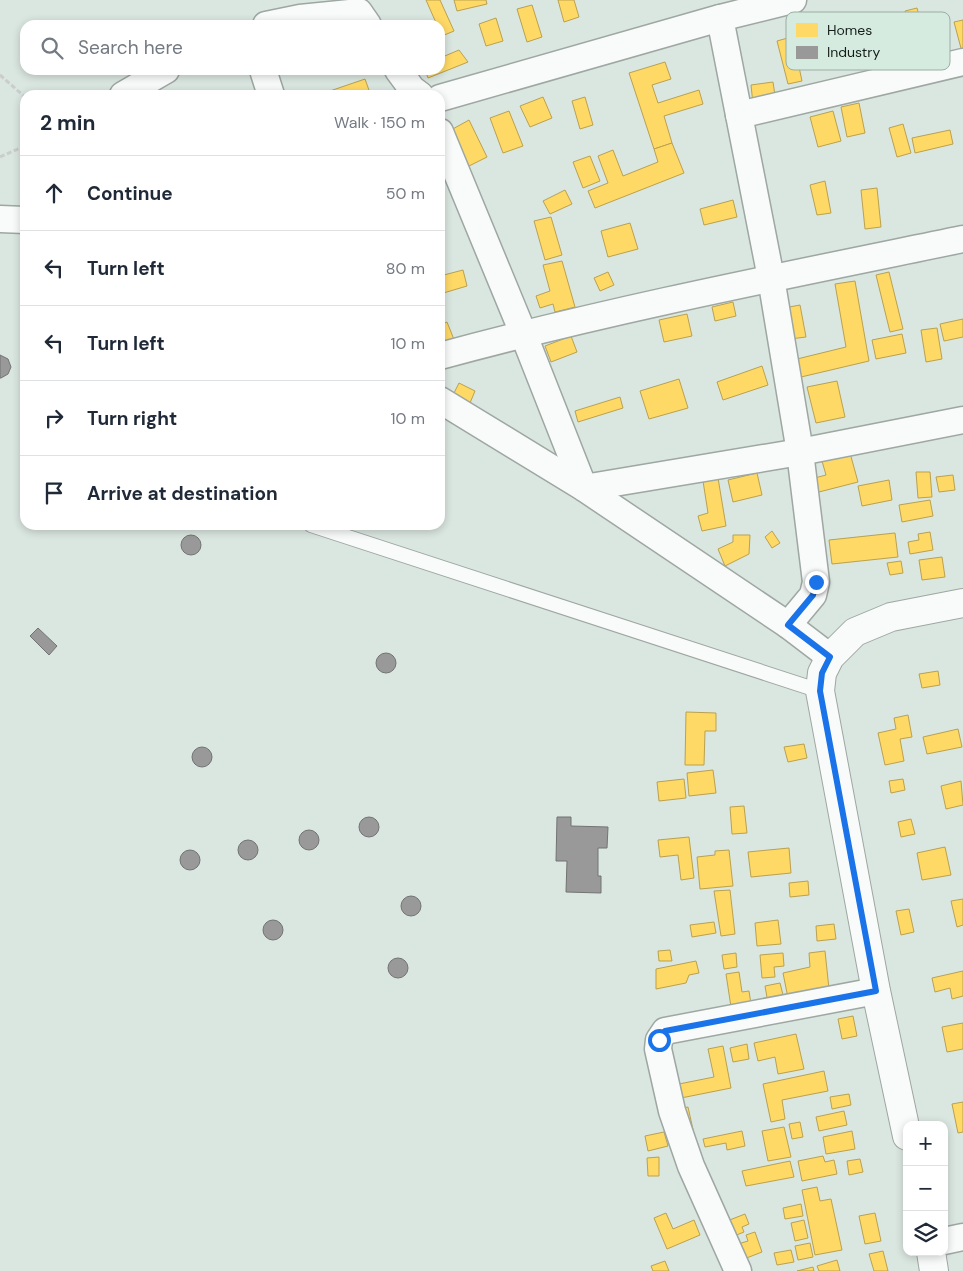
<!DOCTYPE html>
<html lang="en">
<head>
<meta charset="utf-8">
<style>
  :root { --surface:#fff; --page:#f2f2f3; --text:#1f2937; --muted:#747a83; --line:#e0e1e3 }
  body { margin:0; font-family:"DM Sans",sans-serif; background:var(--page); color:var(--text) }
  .controls { position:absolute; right:15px; bottom:15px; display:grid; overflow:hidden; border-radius:10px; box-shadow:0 2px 8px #0003 }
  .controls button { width:45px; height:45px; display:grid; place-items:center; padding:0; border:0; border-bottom:1px solid var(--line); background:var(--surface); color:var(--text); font:25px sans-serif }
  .stop { position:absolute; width:15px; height:15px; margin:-11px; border:4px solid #1a73e8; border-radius:50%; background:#fff }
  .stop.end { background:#1a73e8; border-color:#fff; box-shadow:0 1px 5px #0008 }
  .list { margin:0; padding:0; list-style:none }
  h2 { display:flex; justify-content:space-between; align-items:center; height:65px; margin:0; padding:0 20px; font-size:21px }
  h2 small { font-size:16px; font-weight:400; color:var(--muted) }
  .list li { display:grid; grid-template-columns:32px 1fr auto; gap:15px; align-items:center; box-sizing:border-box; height:75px; padding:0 20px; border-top:1px solid var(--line) }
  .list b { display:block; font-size:19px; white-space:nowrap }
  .list em { font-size:16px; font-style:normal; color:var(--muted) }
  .icon { flex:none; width:28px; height:28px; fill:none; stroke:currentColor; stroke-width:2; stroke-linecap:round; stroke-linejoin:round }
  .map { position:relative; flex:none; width:963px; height:1271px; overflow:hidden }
  .search { position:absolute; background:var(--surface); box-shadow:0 2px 8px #0003; left:20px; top:20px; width:425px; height:55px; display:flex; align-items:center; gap:12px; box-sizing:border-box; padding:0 18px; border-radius:15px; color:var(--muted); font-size:19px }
  .panel { position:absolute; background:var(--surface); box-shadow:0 2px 8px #0003; left:20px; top:90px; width:425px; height:440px; border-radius:15px }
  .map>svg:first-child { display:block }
</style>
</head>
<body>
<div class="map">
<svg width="963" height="1271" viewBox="0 0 963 1271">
  <rect width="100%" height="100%" fill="#dae6e0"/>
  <g fill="#ffd966" stroke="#b9a14f">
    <path d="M426,0H440L454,31L442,36L440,25H437Z"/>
    <path d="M454,0H486L487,4L457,11Z"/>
    <path d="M558,0H574L579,17L564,22Z"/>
    <path d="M532,5L542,37L527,42L517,9Z"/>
    <path d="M917,8L929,53L917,56L905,11Z"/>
    <path d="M496,18L503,41L486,46L479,24Z"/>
    <path d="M963,20V52H962L954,22Z"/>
    <path d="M834,25L839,41L796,53L802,81L788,84L777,41Z"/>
    <path d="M459,50L468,62L428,78L425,70H440V58Z"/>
    <path d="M665,62L671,79L652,85L658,103L699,90L703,104L664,116L672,143L654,149L629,73Z"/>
    <path d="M365,79L370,93L365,95H328L327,92Z"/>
    <path d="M773,82L776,102L753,104L751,85Z"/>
    <path d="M543,97L552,118L530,127L520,106Z"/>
    <path d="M585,97L593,125L580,129L572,101Z"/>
    <path d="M859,103L865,133L847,137L841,107Z"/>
    <path d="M509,111L523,146L503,153L490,118Z"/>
    <path d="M833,111L841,141L818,147L810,117Z"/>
    <path d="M469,120L487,157L469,166L451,130Z"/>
    <path d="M903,124L911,153L897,157L889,128Z"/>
    <path d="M950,130L953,144L915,153L912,138Z"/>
    <path d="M672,143L684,173L595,208L588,191L608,183L598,156L613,150L623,176L658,162L654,149Z"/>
    <path d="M590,156L600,181L583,188L573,162Z"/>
    <path d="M825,181L831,213L817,215L810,185Z"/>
    <path d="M877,188L881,227L865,229L861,190Z"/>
    <path d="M565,190L572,204L550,214L543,201Z"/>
    <path d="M733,200L737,217L704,225L700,209Z"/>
    <path d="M551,217L562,255L545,260L534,221Z"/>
    <path d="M630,223L638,249L608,257L601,231Z"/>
    <path d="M562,261L575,307L555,312L553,304L540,308L536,296L550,291L543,265Z"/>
    <path d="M463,270L467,286L440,294V276Z"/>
    <path d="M608,272L614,285L600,291L594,278Z"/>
    <path d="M889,272L903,329L890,332L876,275Z"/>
    <path d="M855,281L869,361L801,377L797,359L846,347L835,284Z"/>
    <path d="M733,302L736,316L715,321L712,307Z"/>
    <path d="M800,305L806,337L790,339L784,308Z"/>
    <path d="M687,314L692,336L664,342L659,320Z"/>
    <path d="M963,319V337L944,341L940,324Z"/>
    <path d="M447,322L455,342L440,348V325Z"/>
    <path d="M937,328L942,359L926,362L921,330Z"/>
    <path d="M902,334L906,353L876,359L872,340Z"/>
    <path d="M571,336L577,352L551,362L545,346Z"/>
    <path d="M762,366L768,385L723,400L717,382Z"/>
    <path d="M679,379L688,408L649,419L640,391Z"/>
    <path d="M837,381L845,417L816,423L807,387Z"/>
    <path d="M459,383L475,391L470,403L453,395Z"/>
    <path d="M620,397L623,408L578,422L575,411Z"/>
    <path d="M850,453L858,482L815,493L811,479L826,475L822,461Z"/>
    <path d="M916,472H930L932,497L918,498Z"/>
    <path d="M757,473L762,495L733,502L728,480Z"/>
    <path d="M953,475L955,490L939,492L936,477Z"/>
    <path d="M718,478L726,526L702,531L698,516L708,513L703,481Z"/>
    <path d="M889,480L892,500L862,506L858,486Z"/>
    <path d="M930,500L933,516L902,522L899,505Z"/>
    <path d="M772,531L780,543L772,548L765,537Z"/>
    <path d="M930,532L933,550L910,554L908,542L919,540L918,534Z"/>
    <path d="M895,533L898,557L832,564L829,540Z"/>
    <path d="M733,535H750L749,554L725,566L718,549L733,542Z"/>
    <path d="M942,557L945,577L922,580L919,560Z"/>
    <path d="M901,561L903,573L890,575L887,563Z"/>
    <path d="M938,671L940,685L922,688L919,674Z"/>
    <path d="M686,712L716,713V731H705L704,765H685Z"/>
    <path d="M908,715L912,737L900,739L904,761L885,765L878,733L896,729L894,718Z"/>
    <path d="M958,729L962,747L927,754L923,737Z"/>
    <path d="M804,744L807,758L788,762L784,747Z"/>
    <path d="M713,770L716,793L689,796L687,773Z"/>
    <path d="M684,779L686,798L659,801L657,782Z"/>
    <path d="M903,779L905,790L891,793L889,781Z"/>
    <path d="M961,781L963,805L946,809L941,786Z"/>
    <path d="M744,806L747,833L732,834L730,807Z"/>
    <path d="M911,819L915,834L901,837L898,822Z"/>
    <path d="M689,837L694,878L681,880L678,855L660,857L658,840Z"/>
    <path d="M945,847L951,875L922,880L917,853Z"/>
    <path d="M789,848L791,873L751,877L748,852Z"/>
    <path d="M729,850L733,886L700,889L697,857L715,855V851Z"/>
    <path d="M808,881L809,895L790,897L789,883Z"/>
    <path d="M730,890L735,934L721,936L714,891Z"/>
    <path d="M963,899V925L957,927L951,901Z"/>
    <path d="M909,909L914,932L901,935L896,911Z"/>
    <path d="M778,920L781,944L757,946L755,923Z"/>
    <path d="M714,922L716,933L692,937L690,925Z"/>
    <path d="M834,924L836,939L817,941L816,926Z"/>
    <path d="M670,950L672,961H659L658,951Z"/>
    <path d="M825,951L829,989L788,998L783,973L810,967L809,953Z"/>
    <path d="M736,953L737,967L724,969L722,955Z"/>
    <path d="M783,953L784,966L774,967L775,977L762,978L760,955Z"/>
    <path d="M696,961L699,973L689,975L686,983L656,989V969Z"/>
    <path d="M963,971V996L952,999L950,988L935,992L932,978Z"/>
    <path d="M739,972L742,992L749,991L751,1004L731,1007L726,974Z"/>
    <path d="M780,983L784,999L768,1003L765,986Z"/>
    <path d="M853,1016L857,1036L842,1039L838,1019Z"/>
    <path d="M963,1023V1049L947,1052L942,1027Z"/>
    <path d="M796,1034L804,1069L778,1074L775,1057L758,1061L754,1043Z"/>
    <path d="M747,1044L749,1059L733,1062L730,1048Z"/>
    <path d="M723,1046L731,1088L676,1099L674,1085L714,1077L708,1049Z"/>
    <path d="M824,1071L828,1091L782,1100L785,1119L771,1122L763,1084Z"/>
    <path d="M849,1094L851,1105L832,1109L830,1097Z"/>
    <path d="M963,1102V1132L958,1133L952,1104Z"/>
    <path d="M688,1107L694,1134L678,1109Z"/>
    <path d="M844,1111L847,1125L819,1131L816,1117Z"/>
    <path d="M800,1122L803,1137L792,1139L789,1124Z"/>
    <path d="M784,1127L791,1157L768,1161L762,1131Z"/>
    <path d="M742,1131L745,1146L727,1150L726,1143L705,1147L703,1139Z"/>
    <path d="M852,1131L855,1149L826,1154L823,1137Z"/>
    <path d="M664,1132L668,1146L648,1151L645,1136Z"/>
    <path d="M823,1156L825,1162L834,1160L837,1174L802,1181L798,1161Z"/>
    <path d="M659,1157V1176H648L647,1158Z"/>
    <path d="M860,1159L863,1172L849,1175L847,1161Z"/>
    <path d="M790,1161L794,1177L746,1186L742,1171Z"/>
    <path d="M817,1187L820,1201L831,1199L842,1250L815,1255L802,1190Z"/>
    <path d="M801,1204L803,1216L785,1219L783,1208Z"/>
    <path d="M666,1213L673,1229L694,1220L700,1235L667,1249L654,1218Z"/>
    <path d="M875,1213L881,1241L865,1244L859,1216Z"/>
    <path d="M745,1214L749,1224L742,1227L744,1232L734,1236L727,1221Z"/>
    <path d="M804,1220L808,1238L795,1241L791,1223Z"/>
    <path d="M755,1232L762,1252L744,1259L738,1244L748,1241L746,1235Z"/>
    <path d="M810,1243L813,1257L798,1260L795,1246Z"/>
    <path d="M791,1250L794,1262L777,1265L774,1253Z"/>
    <path d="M883,1251L888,1271H874L869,1254Z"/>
    <path d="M837,1260L840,1271H819L817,1266Z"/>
    <path d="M665,1261L669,1271H653L651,1266Z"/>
    <path d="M813,1267L814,1271H797Z"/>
  </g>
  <g fill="#999" stroke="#717473">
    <path d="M0,355L8,359L11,367L8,374L1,378H0Z"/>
    <circle cx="191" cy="545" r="10"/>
    <path d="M38,628L57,646L49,655L30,636Z"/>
    <circle cx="386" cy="663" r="10"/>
    <circle cx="202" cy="757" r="10"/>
    <path d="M557,817H571V826L608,827L607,848H598V876H601V893L566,892L567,861H556Z"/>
    <circle cx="369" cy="827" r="10"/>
    <circle cx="309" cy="840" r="10"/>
    <circle cx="248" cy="850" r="10"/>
    <circle cx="190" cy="860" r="10"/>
    <circle cx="411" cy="906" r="10"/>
    <circle cx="273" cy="930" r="10"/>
    <circle cx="398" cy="968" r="10"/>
  </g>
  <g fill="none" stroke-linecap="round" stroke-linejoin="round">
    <g stroke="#9ea7a2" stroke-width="16">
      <path id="service" d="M311,525L820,691"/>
    </g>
    <g stroke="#9ea7a2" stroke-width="29">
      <g id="minor">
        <path d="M266,25L300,18L359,12L368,25"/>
        <path d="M263,70L271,95"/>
        <path d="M398,70L412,89L420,95"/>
        <path d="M123,95L166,70"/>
        <path d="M440,98L720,18"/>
        <path d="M739,115L963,62"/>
        <path d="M440,132L523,333L584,488L800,452L963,420"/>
        <path d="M0,219L25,220"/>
        <path d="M440,356C613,309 788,275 963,239"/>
        <path d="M440,400L584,488L788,625L830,657"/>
        <path d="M788,625L813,595L816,582L800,452L771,278L720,18L793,0"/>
        <path d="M944,1241L963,1237"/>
        <path d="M738,1271L691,1166L672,1111L658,1049L659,1040L665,1031L876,991"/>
      </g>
    </g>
    <g stroke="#9ea7a2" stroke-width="30">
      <g id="tertiary">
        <path d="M907,1136L876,991L820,691L822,673L830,657L855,632L891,617L963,603"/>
        <path d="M931,1252L934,1271"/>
      </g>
    </g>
    <g stroke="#cacdcc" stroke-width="3" stroke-dasharray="5 2.5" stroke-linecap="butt">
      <path d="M0,75L25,97"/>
      <path d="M0,157L25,146"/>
    </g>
    <use href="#service" stroke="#f9fbfa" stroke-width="14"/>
    <use href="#minor" stroke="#f9fbfa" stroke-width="26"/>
    <use href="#tertiary" stroke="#f9fbfa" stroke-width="28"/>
  </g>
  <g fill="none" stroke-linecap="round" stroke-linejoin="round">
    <path stroke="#1a73e8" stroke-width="6" d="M659,1040L665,1031L876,991L820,691L822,673L830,657L788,625L813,595L816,582"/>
  </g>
  <rect x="786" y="12" width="164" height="58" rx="8" fill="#d5ebe0" stroke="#9bada4" stroke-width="1"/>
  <rect x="796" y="23" width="22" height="14" fill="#ffd966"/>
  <rect x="796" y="46" width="22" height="13" fill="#999"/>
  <g font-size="14" fill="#151d19">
    <text x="827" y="35">Homes</text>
    <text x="827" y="57">Industry</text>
  </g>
</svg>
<div class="controls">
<button>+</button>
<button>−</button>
<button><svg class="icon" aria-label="layers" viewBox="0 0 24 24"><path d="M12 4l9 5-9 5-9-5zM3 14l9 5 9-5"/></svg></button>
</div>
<div class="stop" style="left:659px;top:1040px"></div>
<div class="stop end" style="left:816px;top:582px"></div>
<div class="search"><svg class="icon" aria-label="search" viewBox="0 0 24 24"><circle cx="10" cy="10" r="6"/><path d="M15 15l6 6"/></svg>Search here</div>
<section class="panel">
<h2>2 min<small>Walk · 150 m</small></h2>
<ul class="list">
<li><svg class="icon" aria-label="ahead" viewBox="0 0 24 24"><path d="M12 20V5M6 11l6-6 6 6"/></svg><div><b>Continue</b></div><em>50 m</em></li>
<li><svg class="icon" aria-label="left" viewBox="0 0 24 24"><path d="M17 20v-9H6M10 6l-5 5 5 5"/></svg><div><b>Turn left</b></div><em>80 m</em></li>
<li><svg class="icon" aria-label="left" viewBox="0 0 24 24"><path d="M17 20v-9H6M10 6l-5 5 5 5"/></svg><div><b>Turn left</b></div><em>10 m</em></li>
<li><svg class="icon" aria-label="right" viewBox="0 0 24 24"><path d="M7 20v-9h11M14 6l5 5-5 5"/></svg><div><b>Turn right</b></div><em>10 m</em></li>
<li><svg class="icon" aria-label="arrive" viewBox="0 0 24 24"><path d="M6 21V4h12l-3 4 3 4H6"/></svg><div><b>Arrive at destination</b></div></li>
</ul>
</section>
</div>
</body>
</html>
